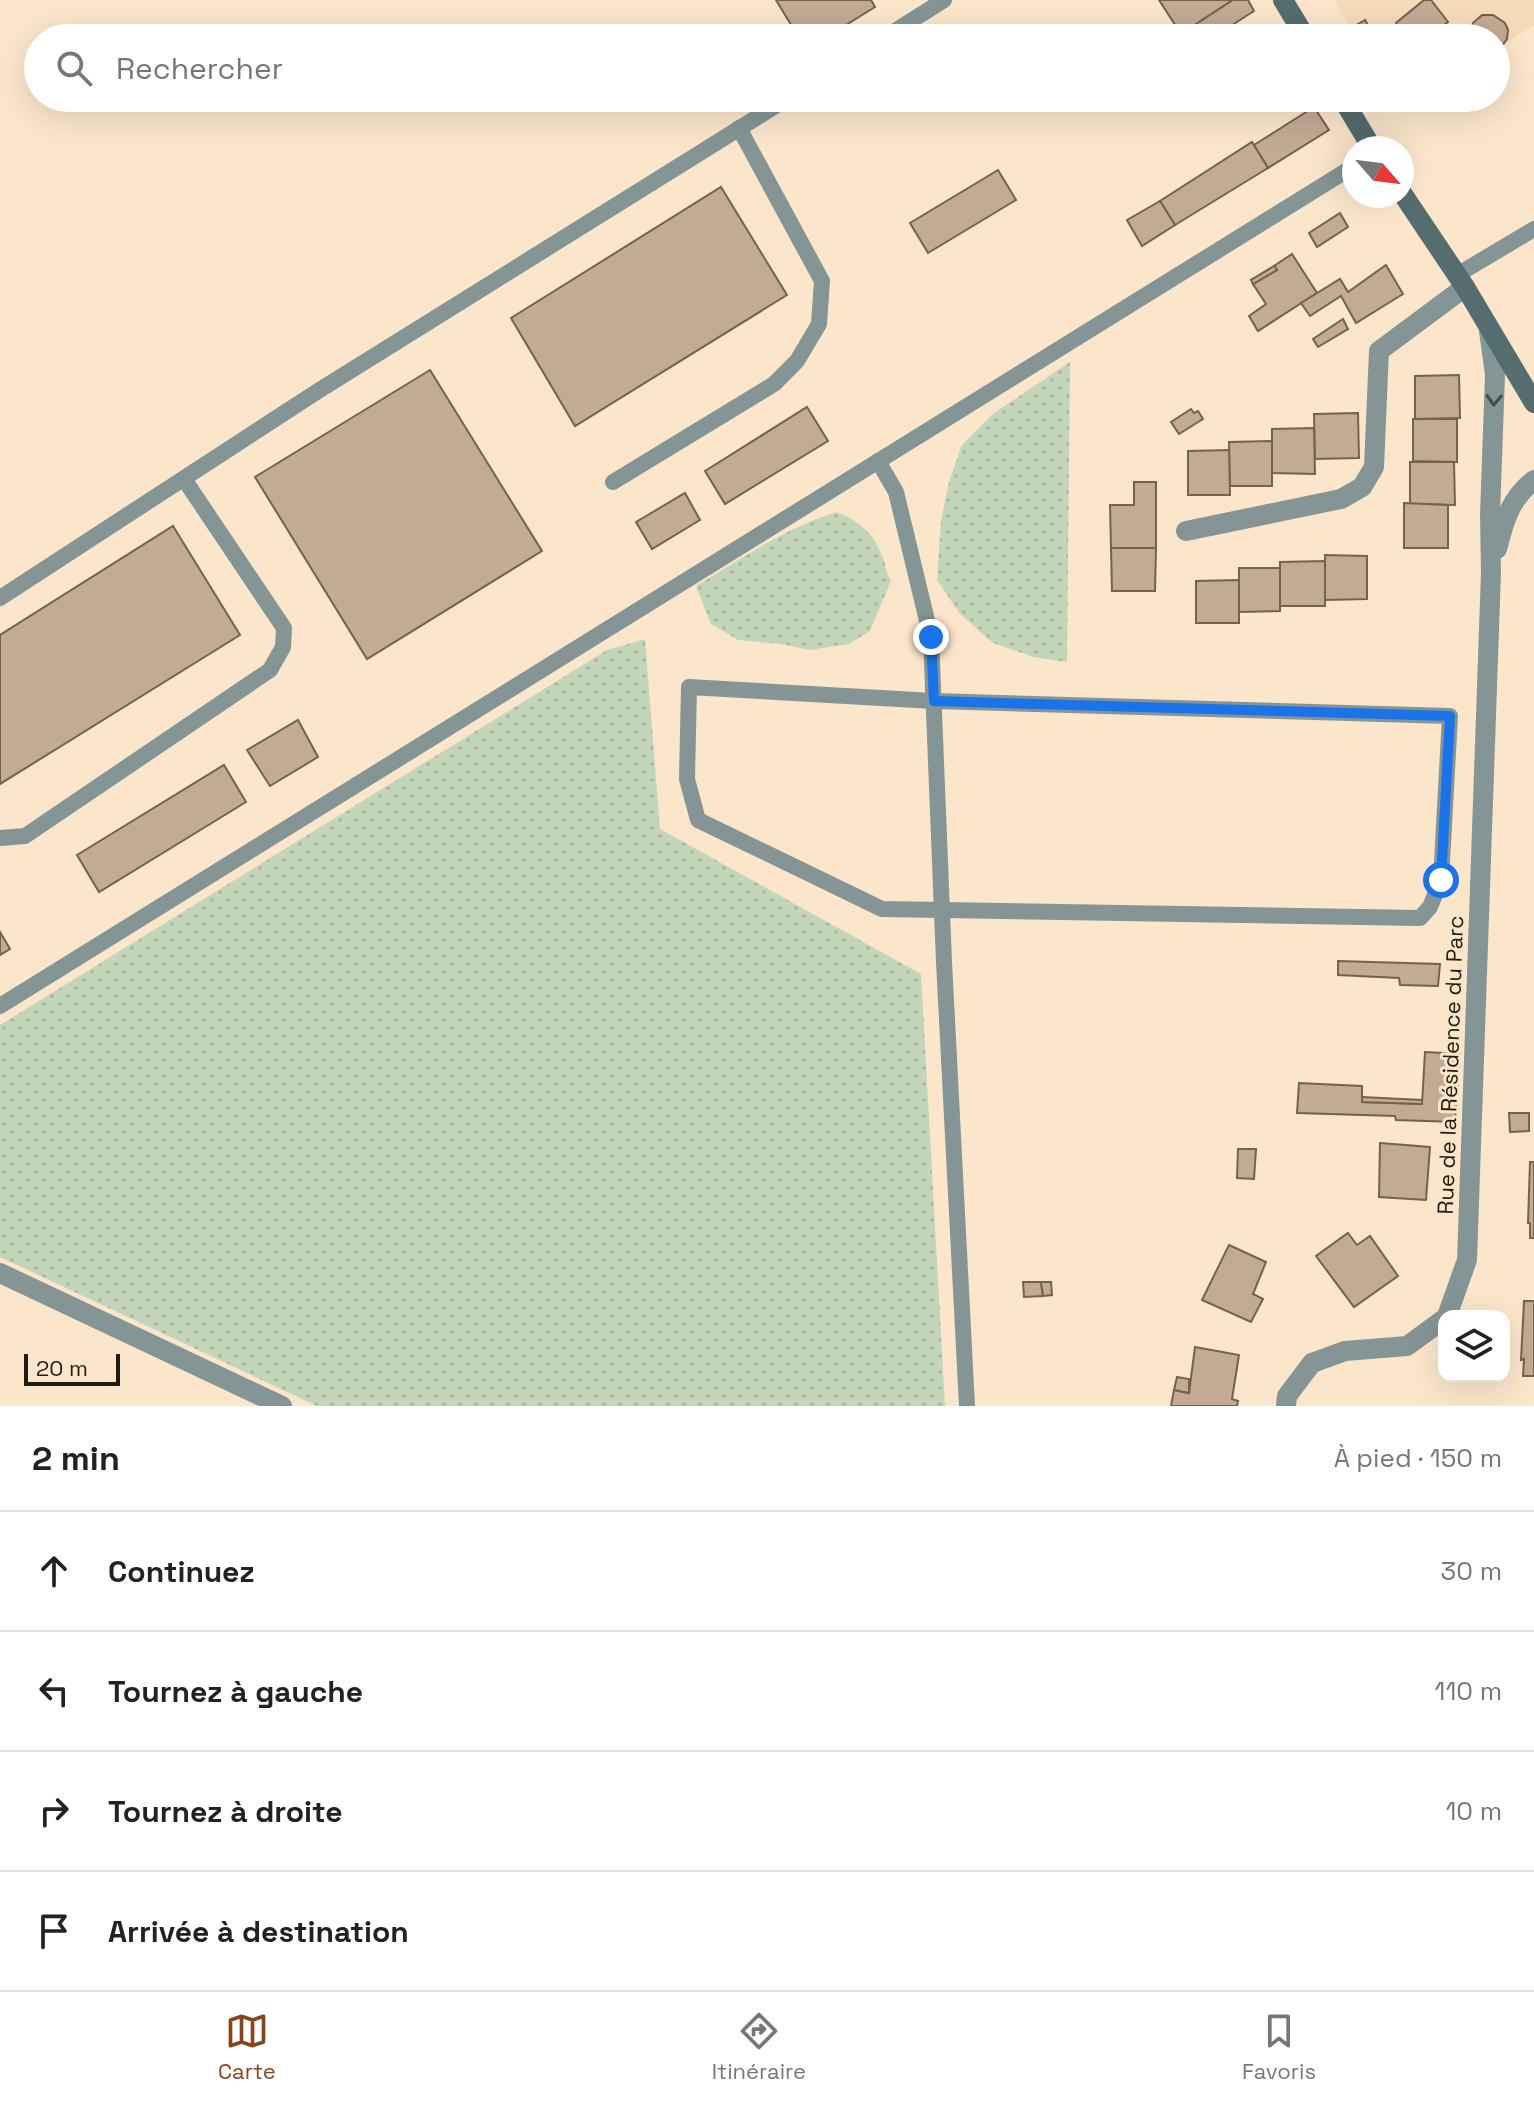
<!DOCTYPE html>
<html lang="fr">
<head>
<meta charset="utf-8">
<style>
  :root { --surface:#fff; --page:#f2f2f2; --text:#222; --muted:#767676; --line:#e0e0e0; --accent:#89451a }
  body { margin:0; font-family:"Space Grotesk",sans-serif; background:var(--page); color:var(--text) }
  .controls { position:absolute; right:24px; bottom:24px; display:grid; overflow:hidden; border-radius:16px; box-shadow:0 8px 32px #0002 }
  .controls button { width:72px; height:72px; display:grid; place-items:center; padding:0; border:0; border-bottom:2px solid var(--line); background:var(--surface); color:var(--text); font:40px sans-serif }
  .compass { position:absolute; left:1342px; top:136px; width:72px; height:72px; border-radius:50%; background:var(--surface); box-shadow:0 8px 32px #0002; rotate:118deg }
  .scale { position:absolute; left:24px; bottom:20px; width:96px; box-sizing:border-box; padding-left:8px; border:4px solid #221b11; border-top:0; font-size:22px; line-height:28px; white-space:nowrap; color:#221b11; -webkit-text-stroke:6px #fbe6cb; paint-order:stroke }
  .stop { position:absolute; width:24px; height:24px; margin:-18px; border:6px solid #1a73e8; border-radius:50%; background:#fff }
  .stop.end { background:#1a73e8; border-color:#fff; box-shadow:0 2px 8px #0008 }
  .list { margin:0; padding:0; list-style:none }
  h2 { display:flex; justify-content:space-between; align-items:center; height:104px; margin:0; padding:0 32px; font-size:34px }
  h2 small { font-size:26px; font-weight:400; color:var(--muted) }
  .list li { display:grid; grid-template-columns:52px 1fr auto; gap:24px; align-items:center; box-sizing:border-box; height:120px; padding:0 32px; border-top:2px solid var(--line) }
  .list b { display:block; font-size:30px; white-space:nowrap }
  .list em { font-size:26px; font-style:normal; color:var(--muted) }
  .icon { flex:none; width:44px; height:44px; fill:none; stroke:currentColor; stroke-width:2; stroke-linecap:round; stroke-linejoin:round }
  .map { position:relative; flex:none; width:1534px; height:1406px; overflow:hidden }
  .search { position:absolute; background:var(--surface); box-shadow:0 8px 32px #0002; left:24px; right:24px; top:24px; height:88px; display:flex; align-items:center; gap:20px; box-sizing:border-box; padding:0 28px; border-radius:44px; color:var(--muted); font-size:30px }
  .sheet { height:584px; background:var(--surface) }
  nav { display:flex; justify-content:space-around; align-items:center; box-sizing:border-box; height:112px; border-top:2px solid var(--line); background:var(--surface); font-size:22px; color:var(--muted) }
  nav a { display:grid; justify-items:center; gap:4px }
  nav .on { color:var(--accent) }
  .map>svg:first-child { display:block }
</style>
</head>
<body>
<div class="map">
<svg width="1534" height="1406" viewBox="0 0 1534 1406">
  <defs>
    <pattern id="grass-dots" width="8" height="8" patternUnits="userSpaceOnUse" patternTransform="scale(2)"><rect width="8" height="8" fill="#c4d6b9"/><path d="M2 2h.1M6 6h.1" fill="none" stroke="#a8b79e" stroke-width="1.8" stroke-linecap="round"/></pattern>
  </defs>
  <rect width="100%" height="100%" fill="#fbe6cb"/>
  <path fill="#f5dbba" d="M1334,0H1534V25L1496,50V38H1357Z"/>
  <g fill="url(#grass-dots)">
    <path d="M1070,362L1067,662L1033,657L993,643L960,614L937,580L941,521L949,482L962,445L994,413Z"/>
    <path d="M837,512C859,521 874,534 882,556C886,565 886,573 891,581L870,631L849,644L810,650L781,644L738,640L711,624L696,586C742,558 785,528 837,512Z"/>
    <path d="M645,639L660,829L921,974L945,1406H317L0,1257V1025L607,650Z"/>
  </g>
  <g fill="#c2aa94" stroke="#76614c" stroke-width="2">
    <path d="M776,0H871L875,7L825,38H799Z"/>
    <path d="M1159,0H1233L1181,34Z"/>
    <path d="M1233,0H1248L1254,11L1212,38H1201L1193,26Z"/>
    <path d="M1424,0H1431L1448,22L1426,38H1407L1396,23Z"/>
    <path d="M1482,15H1493L1505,23L1508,30L1507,39L1501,47L1496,50V38H1470L1473,23Z"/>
    <path d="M1365,20L1376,38H1357L1351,28Z"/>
    <path d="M1314,107L1329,130L1268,168L1254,145Z"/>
    <path d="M1252,142L1268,168L1175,225L1160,201Z"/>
    <path d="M998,170L1016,200L928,253L910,223Z"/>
    <path d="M721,187L787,295L575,426L511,318Z"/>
    <path d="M1160,201L1175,225L1142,246L1127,220Z"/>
    <path d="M1340,213L1348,227L1317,247L1309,233Z"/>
    <path d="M1292,254L1317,293L1258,331L1249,316L1266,304L1253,284L1277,270L1274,266Z"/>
    <path d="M1386,265L1403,294L1356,323L1341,296L1310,316L1301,303L1340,279L1348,292Z"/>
    <path d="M1274,266L1277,270L1253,284L1251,280Z"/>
    <path d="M1343,319L1348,329L1318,347L1313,339Z"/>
    <path d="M430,370L542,551L367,659L255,477Z"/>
    <path d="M1459,375L1460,418L1415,419V376Z"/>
    <path d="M807,407L828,441L725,504L705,471Z"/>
    <path d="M1191,409L1194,413L1198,411L1203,419L1179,434L1171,422Z"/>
    <path d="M1358,413L1359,458L1315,459L1314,414Z"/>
    <path d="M1413,419H1457V462L1413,461Z"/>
    <path d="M1314,428L1315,474L1272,473V429Z"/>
    <path d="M1272,441V486H1230L1229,442Z"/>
    <path d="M1229,450L1230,495H1188V451Z"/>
    <path d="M1410,462H1454L1455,505L1410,504Z"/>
    <path d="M1134,482H1156V548H1111L1110,505H1134Z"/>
    <path d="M685,493L700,520L652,549L636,522Z"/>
    <path d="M1404,503L1448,505V548H1404Z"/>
    <path d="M173,526L240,635L0,784V635Z"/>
    <path d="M1111,548H1156L1155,591H1112Z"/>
    <path d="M1325,555L1367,556V599L1325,600Z"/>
    <path d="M1325,561V606H1280V562Z"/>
    <path d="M1239,568H1280V611L1239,612Z"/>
    <path d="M1239,580V623H1196V581Z"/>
    <path d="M298,720L318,757L270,786L247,750Z"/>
    <path d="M224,765L246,802L99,892L77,855Z"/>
    <path d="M0,932L10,949L0,955Z"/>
    <path d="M1338,961L1440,964L1438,986L1400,985L1399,978L1338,975Z"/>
    <path d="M1425,1052L1460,1054L1455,1122L1396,1120L1395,1116L1297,1113L1299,1083L1362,1086V1102L1422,1104Z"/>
    <path d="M1362,1097L1422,1100V1104L1362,1102Z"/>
    <path d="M1509,1113H1529V1131L1510,1132Z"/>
    <path d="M1380,1143L1430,1147L1426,1200L1379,1197Z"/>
    <path d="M1238,1149H1256L1254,1179L1237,1178Z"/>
    <path d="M1530,1162H1534V1238H1530V1223H1528Z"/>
    <path d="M1348,1233L1357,1245L1370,1236L1398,1276L1354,1307L1316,1256Z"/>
    <path d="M1229,1245L1266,1262L1253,1294L1263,1299L1251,1322L1202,1300Z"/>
    <path d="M1023,1282H1041L1043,1296L1024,1297Z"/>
    <path d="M1041,1282H1051L1052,1295L1043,1296Z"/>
    <path d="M1524,1301H1534V1376H1523L1524,1359L1521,1360Z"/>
    <path d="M1195,1347L1239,1355L1232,1399L1238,1401L1237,1406H1171L1174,1390L1189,1393Z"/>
    <path d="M1177,1377L1189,1379V1393L1174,1390Z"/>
  </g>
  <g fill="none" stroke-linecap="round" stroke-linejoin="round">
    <g stroke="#859596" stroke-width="16">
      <path d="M884,38L944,0"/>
      <path d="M1457,275L1534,229"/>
      <path d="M878,461L896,492L931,637L944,962L967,1406"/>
      <path d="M613,482L774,384L797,361L819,324L822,281L739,128"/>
      <path d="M0,598L318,391L788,98"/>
      <path d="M689,687L934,701L1450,716L1441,880L1430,907L1420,918L882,909L698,820L687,779Z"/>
      <path d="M0,838L25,836L270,670L283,647L284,628L184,479"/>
      <path d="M0,1006L1354,166"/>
    </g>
    <g stroke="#859596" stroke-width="20">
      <path d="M1186,531L1341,499L1362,487L1374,467L1379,351L1465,287"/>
      <path d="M1497,549C1504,521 1510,499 1534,480"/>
      <path d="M0,1273L282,1406"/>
      <path d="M1447,1316L1467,1260L1491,572L1490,515L1495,375L1489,331"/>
      <path d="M1286,1406L1287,1396L1312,1363L1345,1351L1407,1346L1444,1319"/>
    </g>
    <g stroke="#556d6f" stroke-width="20">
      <path d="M1283,0L1306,38"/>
      <path d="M1342,98L1372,148"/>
      <path d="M1402,193L1465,287L1534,403"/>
    </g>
  </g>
  <defs><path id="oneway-chevron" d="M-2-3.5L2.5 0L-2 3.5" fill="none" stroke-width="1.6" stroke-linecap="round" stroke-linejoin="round" transform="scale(2)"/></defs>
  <use stroke="#4a4c46" href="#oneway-chevron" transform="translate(1494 400) rotate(92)"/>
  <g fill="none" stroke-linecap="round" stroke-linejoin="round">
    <path stroke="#1a73e8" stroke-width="10" d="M931,637L934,701L1450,716L1441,880"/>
  </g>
  <g text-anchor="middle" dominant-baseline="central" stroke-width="6" stroke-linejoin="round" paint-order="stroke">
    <g font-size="22" fill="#221b11" stroke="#fbe6cb">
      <text transform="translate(1450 1065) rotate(-88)">Rue de la Résidence du Parc</text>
    </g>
  </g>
</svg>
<div class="controls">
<button><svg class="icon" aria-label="layers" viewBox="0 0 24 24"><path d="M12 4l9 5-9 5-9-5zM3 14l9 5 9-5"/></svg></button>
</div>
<svg class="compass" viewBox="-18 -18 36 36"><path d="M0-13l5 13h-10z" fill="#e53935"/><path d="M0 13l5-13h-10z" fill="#767676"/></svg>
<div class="scale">20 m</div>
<div class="stop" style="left:1441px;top:880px"></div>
<div class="stop end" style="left:931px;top:637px"></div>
<div class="search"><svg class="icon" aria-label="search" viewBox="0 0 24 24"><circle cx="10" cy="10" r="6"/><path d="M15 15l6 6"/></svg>Rechercher</div>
</div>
<section class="sheet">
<h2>2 min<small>À pied · 150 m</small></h2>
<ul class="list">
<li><svg class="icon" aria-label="ahead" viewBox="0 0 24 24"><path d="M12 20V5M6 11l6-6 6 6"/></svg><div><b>Continuez</b></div><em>30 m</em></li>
<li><svg class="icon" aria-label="left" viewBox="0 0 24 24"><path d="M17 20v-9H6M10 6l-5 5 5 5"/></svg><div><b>Tournez à gauche</b></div><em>110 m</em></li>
<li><svg class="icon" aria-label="right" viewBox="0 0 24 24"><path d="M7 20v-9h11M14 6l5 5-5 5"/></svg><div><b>Tournez à droite</b></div><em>10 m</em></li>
<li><svg class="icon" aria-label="arrive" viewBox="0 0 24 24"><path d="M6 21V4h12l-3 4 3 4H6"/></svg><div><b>Arrivée à destination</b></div></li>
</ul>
</section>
<nav>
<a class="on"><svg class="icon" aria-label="map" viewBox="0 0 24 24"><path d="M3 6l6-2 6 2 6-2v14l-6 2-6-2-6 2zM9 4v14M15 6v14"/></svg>Carte</a>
<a><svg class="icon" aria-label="directions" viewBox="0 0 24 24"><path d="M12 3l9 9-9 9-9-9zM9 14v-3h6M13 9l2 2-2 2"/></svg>Itinéraire</a>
<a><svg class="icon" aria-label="saved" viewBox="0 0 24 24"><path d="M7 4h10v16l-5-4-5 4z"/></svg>Favoris</a>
</nav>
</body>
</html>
